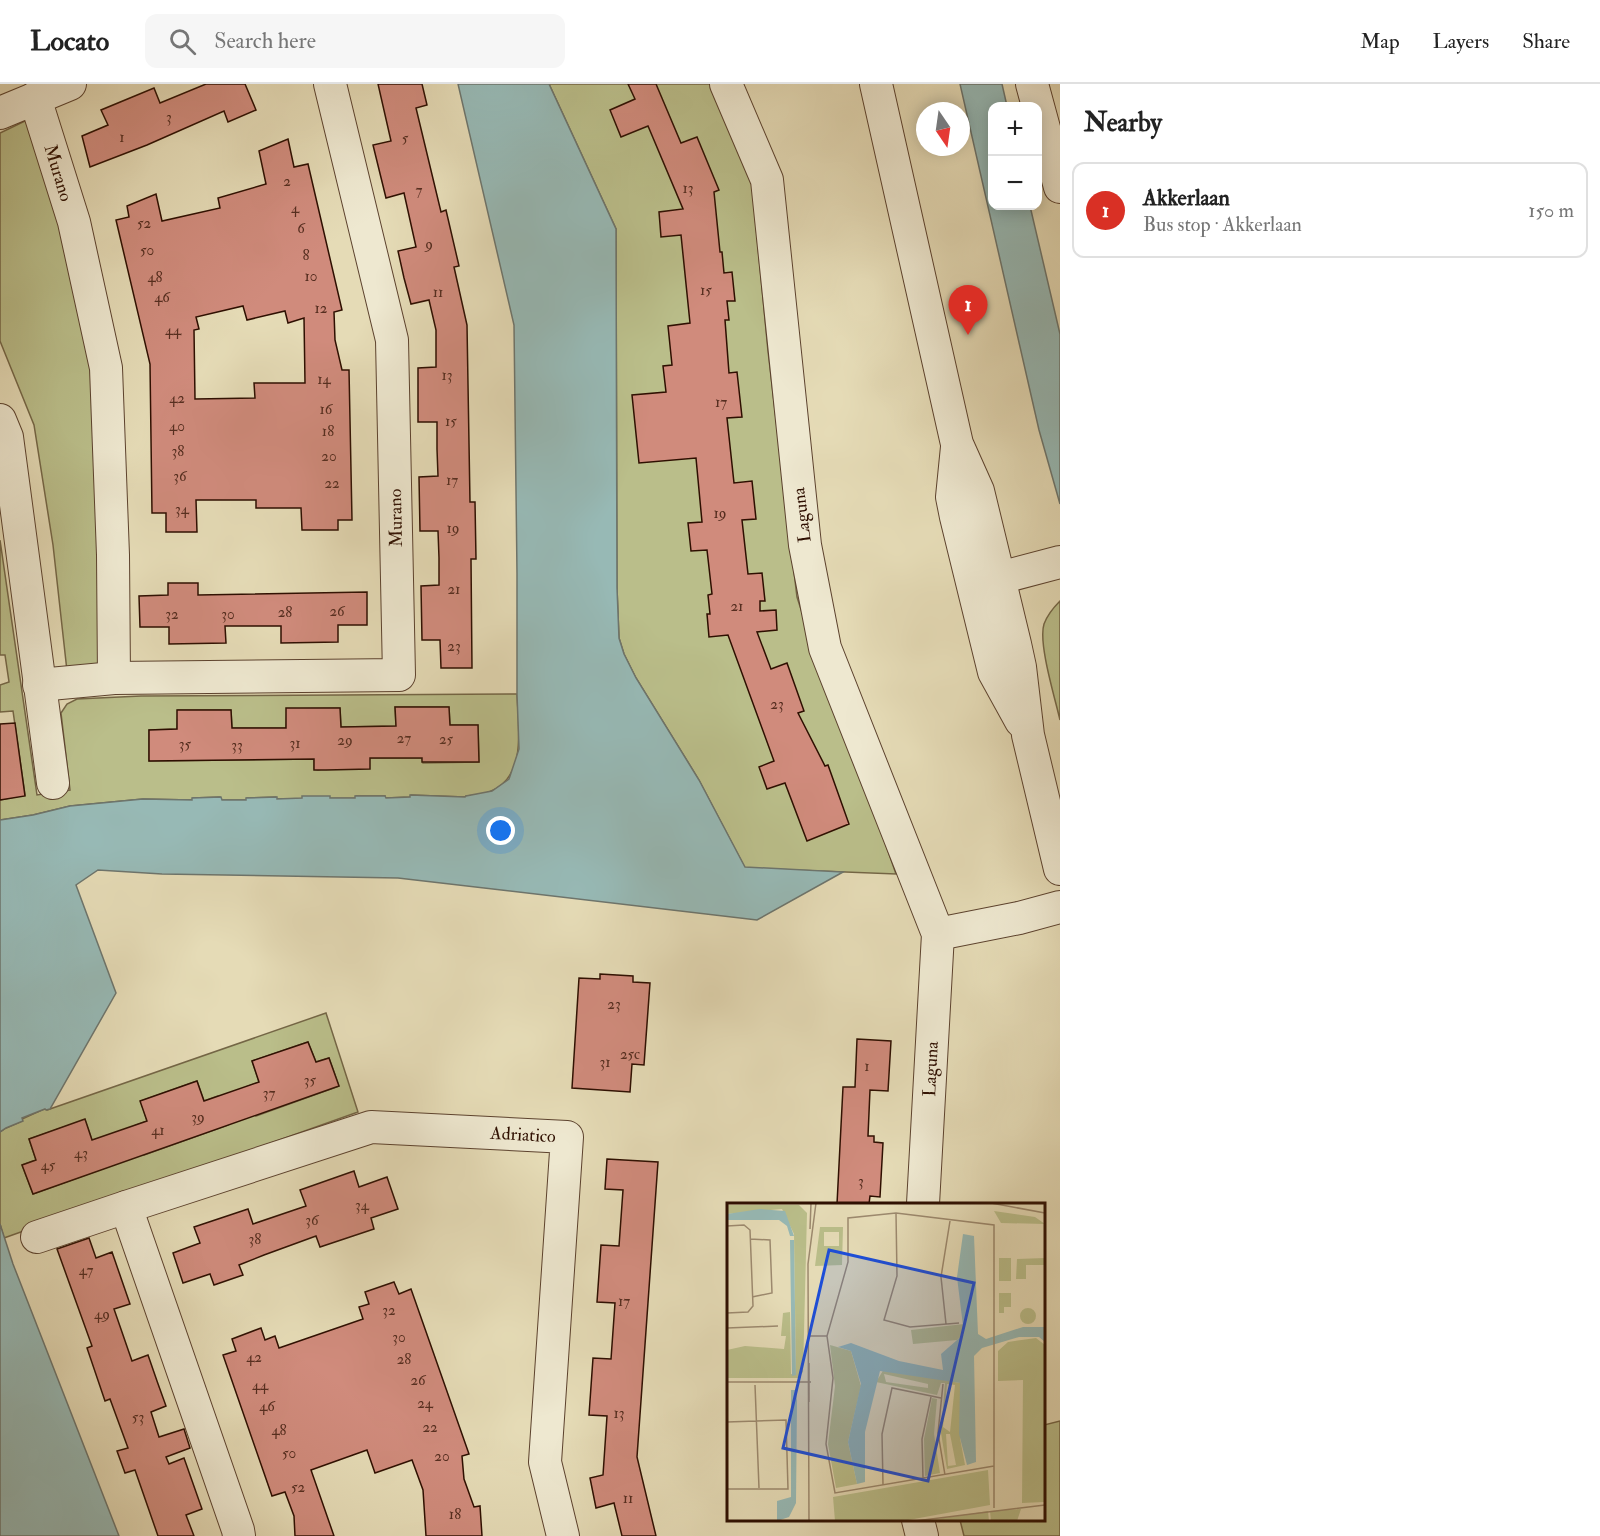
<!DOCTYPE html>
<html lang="en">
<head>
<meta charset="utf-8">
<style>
  :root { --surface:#fff; --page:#f6f6f6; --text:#222; --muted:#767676; --line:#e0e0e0; --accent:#d93025 }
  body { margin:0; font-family:"IM FELL Double Pica",serif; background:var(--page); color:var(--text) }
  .controls { position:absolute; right:18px; top:18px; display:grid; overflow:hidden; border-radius:12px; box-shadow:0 3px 15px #0003 }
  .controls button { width:54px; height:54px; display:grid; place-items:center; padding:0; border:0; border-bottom:2px solid var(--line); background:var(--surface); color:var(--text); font:30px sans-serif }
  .compass { position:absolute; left:916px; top:18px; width:54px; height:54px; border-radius:50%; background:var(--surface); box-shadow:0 3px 15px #0003; rotate:167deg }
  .you { position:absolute; left:501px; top:747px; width:21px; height:21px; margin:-15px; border:4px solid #fff; border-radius:50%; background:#1a73e8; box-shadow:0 0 0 9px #1a73e833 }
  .badge { display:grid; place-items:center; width:39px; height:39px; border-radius:50%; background:var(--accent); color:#fff; font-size:20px; font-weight:700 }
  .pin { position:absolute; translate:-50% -50px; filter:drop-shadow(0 2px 3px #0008) }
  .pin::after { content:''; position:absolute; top:32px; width:21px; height:18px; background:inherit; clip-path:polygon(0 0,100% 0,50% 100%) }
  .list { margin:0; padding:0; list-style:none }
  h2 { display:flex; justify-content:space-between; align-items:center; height:78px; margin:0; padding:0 24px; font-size:26px }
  h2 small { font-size:20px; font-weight:400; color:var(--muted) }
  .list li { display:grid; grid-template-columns:39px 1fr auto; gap:18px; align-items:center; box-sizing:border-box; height:96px; margin:0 12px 12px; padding:0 12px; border:2px solid var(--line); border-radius:12px }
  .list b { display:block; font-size:22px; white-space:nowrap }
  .list p { margin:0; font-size:20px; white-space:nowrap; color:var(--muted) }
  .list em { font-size:20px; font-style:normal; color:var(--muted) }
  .icon { flex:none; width:33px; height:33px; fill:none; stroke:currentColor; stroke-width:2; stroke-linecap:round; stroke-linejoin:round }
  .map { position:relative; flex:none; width:1060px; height:1452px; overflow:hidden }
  header { display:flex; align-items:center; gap:36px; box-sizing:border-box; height:84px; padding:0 30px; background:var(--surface); border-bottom:2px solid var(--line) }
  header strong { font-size:28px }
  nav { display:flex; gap:33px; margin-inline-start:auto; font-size:21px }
  .search { width:420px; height:54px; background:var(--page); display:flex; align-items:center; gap:15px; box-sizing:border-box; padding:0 21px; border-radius:12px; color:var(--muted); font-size:22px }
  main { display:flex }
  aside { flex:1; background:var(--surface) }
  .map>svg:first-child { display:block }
</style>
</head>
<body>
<header>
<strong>Locato</strong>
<div class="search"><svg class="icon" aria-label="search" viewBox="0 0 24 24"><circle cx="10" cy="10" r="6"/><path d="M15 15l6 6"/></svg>Search here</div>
<nav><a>Map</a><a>Layers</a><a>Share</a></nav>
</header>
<main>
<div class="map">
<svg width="1060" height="1452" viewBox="0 0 1060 1452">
  <rect width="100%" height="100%" fill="#e5dbb6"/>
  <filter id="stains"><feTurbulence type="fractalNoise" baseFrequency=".00333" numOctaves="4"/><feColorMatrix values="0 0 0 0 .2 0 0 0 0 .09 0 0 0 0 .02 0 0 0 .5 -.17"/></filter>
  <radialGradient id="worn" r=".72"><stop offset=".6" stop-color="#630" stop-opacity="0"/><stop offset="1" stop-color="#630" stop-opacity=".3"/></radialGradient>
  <g fill="#babe8a" stroke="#746646" stroke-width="1.5" fill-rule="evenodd">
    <path d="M549,0H712L752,100L768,267L797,513L807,544L844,641L896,790L745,784L699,696L636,594L624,570L619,554L617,504L616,145Z"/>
    <path d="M27,36L63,142L95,287L105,585L67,587L53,461L34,341L0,257V49Z"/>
    <path d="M0,456L37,711L70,706L61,629L67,620L77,615L141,612L517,610C518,641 528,694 489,708C482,711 474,711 466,712L465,713L411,711L410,713L385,714V712H356V714L277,715L276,713L247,714L246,716H221L220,713L193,714L192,716L143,715L70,722L33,731L0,736V716L25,711L13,627L0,628V601L9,598L5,571H0ZM395,623H449L450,641H478L479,678L423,679L422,674H370L318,686L314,685V675L149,677V646L177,645L178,626H231L232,644H286L287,625L340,624L341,643L396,642Z"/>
    <path d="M1060,517V636C1055,614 1038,559 1044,540C1047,532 1054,523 1060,517Z"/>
    <path d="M326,929L358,1028L4,1154L0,1140V1048L6,1044L22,1037V1035L46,1024L47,1026ZM308,958L316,978L329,974L339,1002L256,1032L246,1003L259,998L252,977ZM197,997L204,1017L218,1012L228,1041L144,1071L134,1042L147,1037L141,1017ZM85,1036L92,1056L116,1080L33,1110L22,1081L36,1076L29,1055Z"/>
    <path d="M1060,1337V1452H964L960,1436H1044V1341Z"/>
  </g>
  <g fill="#97b9b5" stroke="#6d756d" stroke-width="1.5">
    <path d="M458,0H549L616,145L617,504L619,554L624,570L636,594L699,696L745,783L843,788L757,836L398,794L162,790L98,786L76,801L116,909L50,1025L46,1026L45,1025L22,1034L23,1037L6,1044L0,1048V736L33,731L70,722L143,715L192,716V714L221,713L222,716H246V714L277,713V715L302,714V712H330V714H355V712H385L386,714L410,713V711L465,713L466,712L492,707L509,695L519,665L517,610V489L514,241Z"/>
    <path d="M960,0H1002L1007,22H993V122H1030L1060,250V420L1039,346Z"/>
    <path d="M0,1140L13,1180L119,1452H0Z"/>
  </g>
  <g fill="#d08b7c" stroke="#2e0f01" stroke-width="1.5" fill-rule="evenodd">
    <path d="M206,0H245L256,26L228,38L224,27L147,61L90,83L82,52L108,41L101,26L154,4L160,19Z"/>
    <path d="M378,0H422L427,21L416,24L441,128L446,126L459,182L454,183L467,241L470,418H475L476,475H471L472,584H441L440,556H422L421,502L439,501V474L438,447H420L419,393L438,392L437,365V338H418V284L436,283V246L429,216L411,220L404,194L398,167L416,163L404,109L386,114L373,61L391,57Z"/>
    <path d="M628,0H656L681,59L697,53L719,106L714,108L720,168H722L724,189L732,188L735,217H727L729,236H725L729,289L737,288L742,333L727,334L734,399L752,397L756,435L742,436L748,490L762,489L765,517H760V527L776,526L777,546L757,548L771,585L787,579L804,627L798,629L825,682L828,681L849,740L807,757L785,699L767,705L759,683L774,677L728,551L709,553L707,530H710L708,511L712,510L707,466L691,467L688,439L702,438L696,374L639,379L632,311L666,308L663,282L672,281L668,242L690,239L681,151L661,153L659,128L683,125L648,42L621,53L610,26L635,15Z"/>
    <path d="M288,55L294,83L308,80L342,226L334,228L335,256L342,286H349L352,436H338V446H302L301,424H256V416H196L197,448H166V429H152L150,280L116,136L129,133L127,122L156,110L162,137L220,124L218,114L266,100L259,67ZM243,222L247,236L285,227L288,239L304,234L305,299H254L255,314L195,315L194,246L199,245L196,233Z"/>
    <path d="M168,499H198V511L367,508V541H338V558L281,559V542H225L226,559L169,560V543H140L139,512L168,511Z"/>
    <path d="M395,623H449L450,641H478L479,678H422V674H370V685L326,686H314V675L149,677V646L177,645V626H231L232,644H286V624H340L341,643L396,642Z"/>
    <path d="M15,639L25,712L0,716V640Z"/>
    <path d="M600,890L633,892V898L650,899L644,981L632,980L630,1008L572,1004L579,894L600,895Z"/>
    <path d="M857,955L891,957L888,1007L870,1006L868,1052H874V1058L883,1059L880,1113L870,1112L869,1120H837L843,1003H855Z"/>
    <path d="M308,958L316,978L329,974L339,1002L33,1110L22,1081L36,1076L29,1055L85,1035L92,1056L147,1037L140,1017L197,997L204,1017L259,998L252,977Z"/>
    <path d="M607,1075L658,1078L637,1373L656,1452H622L614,1419L596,1424L590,1394L603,1391L607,1332L589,1331L593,1274L611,1275L615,1219L597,1218L601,1161L619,1162L623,1106L605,1105Z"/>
    <path d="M354,1087L359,1103L387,1093L398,1125L371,1134L374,1145L320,1163L316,1152L264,1171L239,1181L243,1191L214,1201L210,1190L183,1199L173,1169L200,1159L194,1143L248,1125L253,1140L306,1122L300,1106Z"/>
    <path d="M89,1154L96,1174L112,1168L130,1220L114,1225L132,1277L148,1271L157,1297L166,1322L151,1328L159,1353L184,1345L190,1364L166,1373L169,1380L184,1374L202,1425L186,1431L194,1452H158L135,1386L125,1389L117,1367L128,1364L110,1315L105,1317L87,1264L92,1262L57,1165Z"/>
    <path d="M394,1198L399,1210L411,1205L469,1370L462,1372L464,1395L474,1423L480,1422L482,1452H426L423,1406L412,1376L375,1389L367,1366L311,1386L334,1452H295L294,1432L285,1408L272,1412L223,1271L236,1267L232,1255L261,1244L265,1256L275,1252L279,1264L363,1235L359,1223L369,1220L365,1208Z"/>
  </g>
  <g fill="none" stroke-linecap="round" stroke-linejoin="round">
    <g stroke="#5c422e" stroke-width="34">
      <g id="minor">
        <path d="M726,0L767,96L805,461L825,564L938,850L923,1120"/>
        <path d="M876,0L957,360L978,407L1015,560L1020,583L1028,651L1060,785"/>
        <path d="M1032,0L1060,103"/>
        <path d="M35,14L74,138L106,284L113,471L114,594"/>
        <path d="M0,29L70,0"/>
        <path d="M0,336L7,353L53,699"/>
        <path d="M957,363L952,413L956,433L994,588L1021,637"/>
        <path d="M980,499L1060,478"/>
        <path d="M39,601L114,594L399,591L392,256L330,0"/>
        <path d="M938,850L1019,834L1060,823"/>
        <path d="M126,1123L238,1446L239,1452"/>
        <path d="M37,1153L126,1123L371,1043L567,1053L545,1378L563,1452"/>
        <path d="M918,1436L922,1452"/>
      </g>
    </g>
    <use href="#minor" stroke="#eee8d0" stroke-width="32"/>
  </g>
  <g text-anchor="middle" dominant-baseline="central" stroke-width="6" stroke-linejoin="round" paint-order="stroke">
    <g font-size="15" fill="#562e20">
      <text x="169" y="33">3</text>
      <text x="122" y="53">1</text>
      <text x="405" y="54">5</text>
      <text x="287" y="97">2</text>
      <text x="688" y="104">13</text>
      <text x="419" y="106">7</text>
      <text x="295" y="124">4</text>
      <text x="144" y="139">52</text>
      <text x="301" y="144">6</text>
      <text x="429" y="160">9</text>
      <text x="147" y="166">50</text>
      <text x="306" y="171">8</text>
      <text x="311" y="192">10</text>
      <text x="155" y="193">48</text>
      <text x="706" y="206">15</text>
      <text x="438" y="208">11</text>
      <text x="162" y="213">46</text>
      <text x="321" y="224">12</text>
      <text x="173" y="246">44</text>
      <text x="447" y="291">13</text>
      <text x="324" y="295">14</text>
      <text x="177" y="314">42</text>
      <text x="721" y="318">17</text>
      <text x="326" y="325">16</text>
      <text x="451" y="337">15</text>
      <text x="177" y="342">40</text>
      <text x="328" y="347">18</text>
      <text x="178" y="367">38</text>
      <text x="329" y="372">20</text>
      <text x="180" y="392">36</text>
      <text x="452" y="396">17</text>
      <text x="332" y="399">22</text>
      <text x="182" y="425">34</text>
      <text x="720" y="429">19</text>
      <text x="453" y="444">19</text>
      <text x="454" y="505">21</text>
      <text x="737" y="522">21</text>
      <text x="337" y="527">26</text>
      <text x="285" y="528">28</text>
      <text x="172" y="530">32</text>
      <text x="228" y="530">30</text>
      <text x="454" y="562">23</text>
      <text x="777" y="620">23</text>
      <text x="404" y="654">27</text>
      <text x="446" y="655">25</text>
      <text x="345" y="656">29</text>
      <text x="295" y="659">31</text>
      <text x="185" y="660">35</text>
      <text x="237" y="661">33</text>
      <text x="614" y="920">23</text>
      <text x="630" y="970">25c</text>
      <text x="605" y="978">31</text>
      <text x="867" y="982">1</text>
      <text x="310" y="996">35</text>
      <text x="269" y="1009">37</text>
      <text x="198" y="1033">39</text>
      <text x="158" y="1046">41</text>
      <text x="81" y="1069">43</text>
      <text x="48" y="1081">45</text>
      <text x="861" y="1097">3</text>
      <text x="362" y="1121">34</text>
      <text x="312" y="1136">36</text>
      <text x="255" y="1155">38</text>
      <text x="86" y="1186">47</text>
      <text x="624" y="1217">17</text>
      <text x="389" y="1226">32</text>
      <text x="102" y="1230">49</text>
      <text x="399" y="1253">30</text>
      <text x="254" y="1273">42</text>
      <text x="404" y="1275">28</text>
      <text x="418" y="1296">26</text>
      <text x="260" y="1301">44</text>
      <text x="425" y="1319">24</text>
      <text x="267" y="1322">46</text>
      <text x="619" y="1329">13</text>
      <text x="138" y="1333">53</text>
      <text x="430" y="1343">22</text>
      <text x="279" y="1346">48</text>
      <text x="289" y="1369">50</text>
      <text x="442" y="1372">20</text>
      <text x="298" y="1403">52</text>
      <text x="628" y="1414">11</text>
      <text x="455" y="1430">18</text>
    </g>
    <g font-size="18" fill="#2e0f01" stroke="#eee8d0">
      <text transform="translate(58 89) rotate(73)">Murano</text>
      <text transform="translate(802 431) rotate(-97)">Laguna</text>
      <text transform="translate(396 434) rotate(-91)">Murano</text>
      <text transform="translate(931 985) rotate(-87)">Laguna</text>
      <text transform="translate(523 1051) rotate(3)">Adriatico</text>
    </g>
  </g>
  <g transform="translate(727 1119)">
    <rect width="318" height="318" fill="#e5dbb6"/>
    <path d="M0,2H72L80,10L76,169L71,175H0V147L18,143L57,146L59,133H54L56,110L63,109L64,171L69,172L67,31L55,6L0,11ZM267,8L308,14L318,21L274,20ZM93,24H116L115,62L88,63ZM97,29H112V43H97ZM272,55H284V78H272ZM318,55V62H299V76H289L290,56ZM272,90H284V104H277V110H272ZM293 113a8 8 0 1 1 16 0a8 8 0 1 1-16 0ZM237,121V131L230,137L186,141L184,127ZM309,135L318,142L317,299L295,300L296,177L271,178V148L281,139ZM103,142L124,148L134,183L121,239L130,281L109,285L101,241L108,183ZM157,166L233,180V235L238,262L220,266L214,230L218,180H214L210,192L149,179ZM157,171L201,181V185L159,179ZM220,181L228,182L223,229L216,224ZM219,231H223L229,262L221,263ZM205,195L210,196L207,231L213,270L198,273L197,236ZM261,267L263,302L176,318H108L106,294ZM294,306L290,318H264L263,308ZM261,308L262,318H197Z" fill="#babe8a" fill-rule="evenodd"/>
    <path d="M33,6L58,8L67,33H63L60,23L52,17H0V11ZM236,31L247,33L251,131L259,136L296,124H318V139L312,134H292L255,145L247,153L249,259L240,262L232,231L233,180L153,168L138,229V279L130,281L121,239L134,181L124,148L111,144L124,140L172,158L216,167L214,151L237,131L230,74ZM63,37H67L69,172L65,173ZM64,187H69L70,198L69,300L62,314L50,318V298L64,294Z" fill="#97b9b5"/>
    <path fill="none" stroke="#9c896e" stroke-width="1.5" d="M264,0L318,10M169,10L170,73L157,117L183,124L232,120M0,23L17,22L23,27L26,103L21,109L0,110M83,26L84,0M23,36L43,37L45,90L25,94M219,121L214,74L223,18M0,125L51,123M81,133H100M0,179H84M216,181L211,230L218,272M28,182L32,285M82,199V160M0,219L59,217L61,286H0M267,263L108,290L99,241L106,175L100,133L121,59V15L169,10L267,22V305M196,275L195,236L204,194M156,282L155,231L165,185L214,195M82,318L81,61L89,0M188,318L318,302"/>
    <path fill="#1d4ed8" fill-opacity="0.15" stroke="#1d4ed8" stroke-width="3" d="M102,47L247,80L201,278L56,245Z"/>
    <rect width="318" height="318" fill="none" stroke="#2e0f01" stroke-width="3"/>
  </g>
  <rect width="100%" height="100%" filter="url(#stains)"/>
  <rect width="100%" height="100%" fill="url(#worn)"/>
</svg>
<div class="controls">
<button>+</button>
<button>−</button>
</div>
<svg class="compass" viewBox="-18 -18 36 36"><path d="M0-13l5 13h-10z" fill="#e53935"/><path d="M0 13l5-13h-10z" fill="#767676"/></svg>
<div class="you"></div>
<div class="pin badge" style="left:968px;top:251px">1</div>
</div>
<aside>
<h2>Nearby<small></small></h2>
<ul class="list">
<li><span class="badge">1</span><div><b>Akkerlaan</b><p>Bus stop · Akkerlaan</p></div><em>150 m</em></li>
</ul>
</aside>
</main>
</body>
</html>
